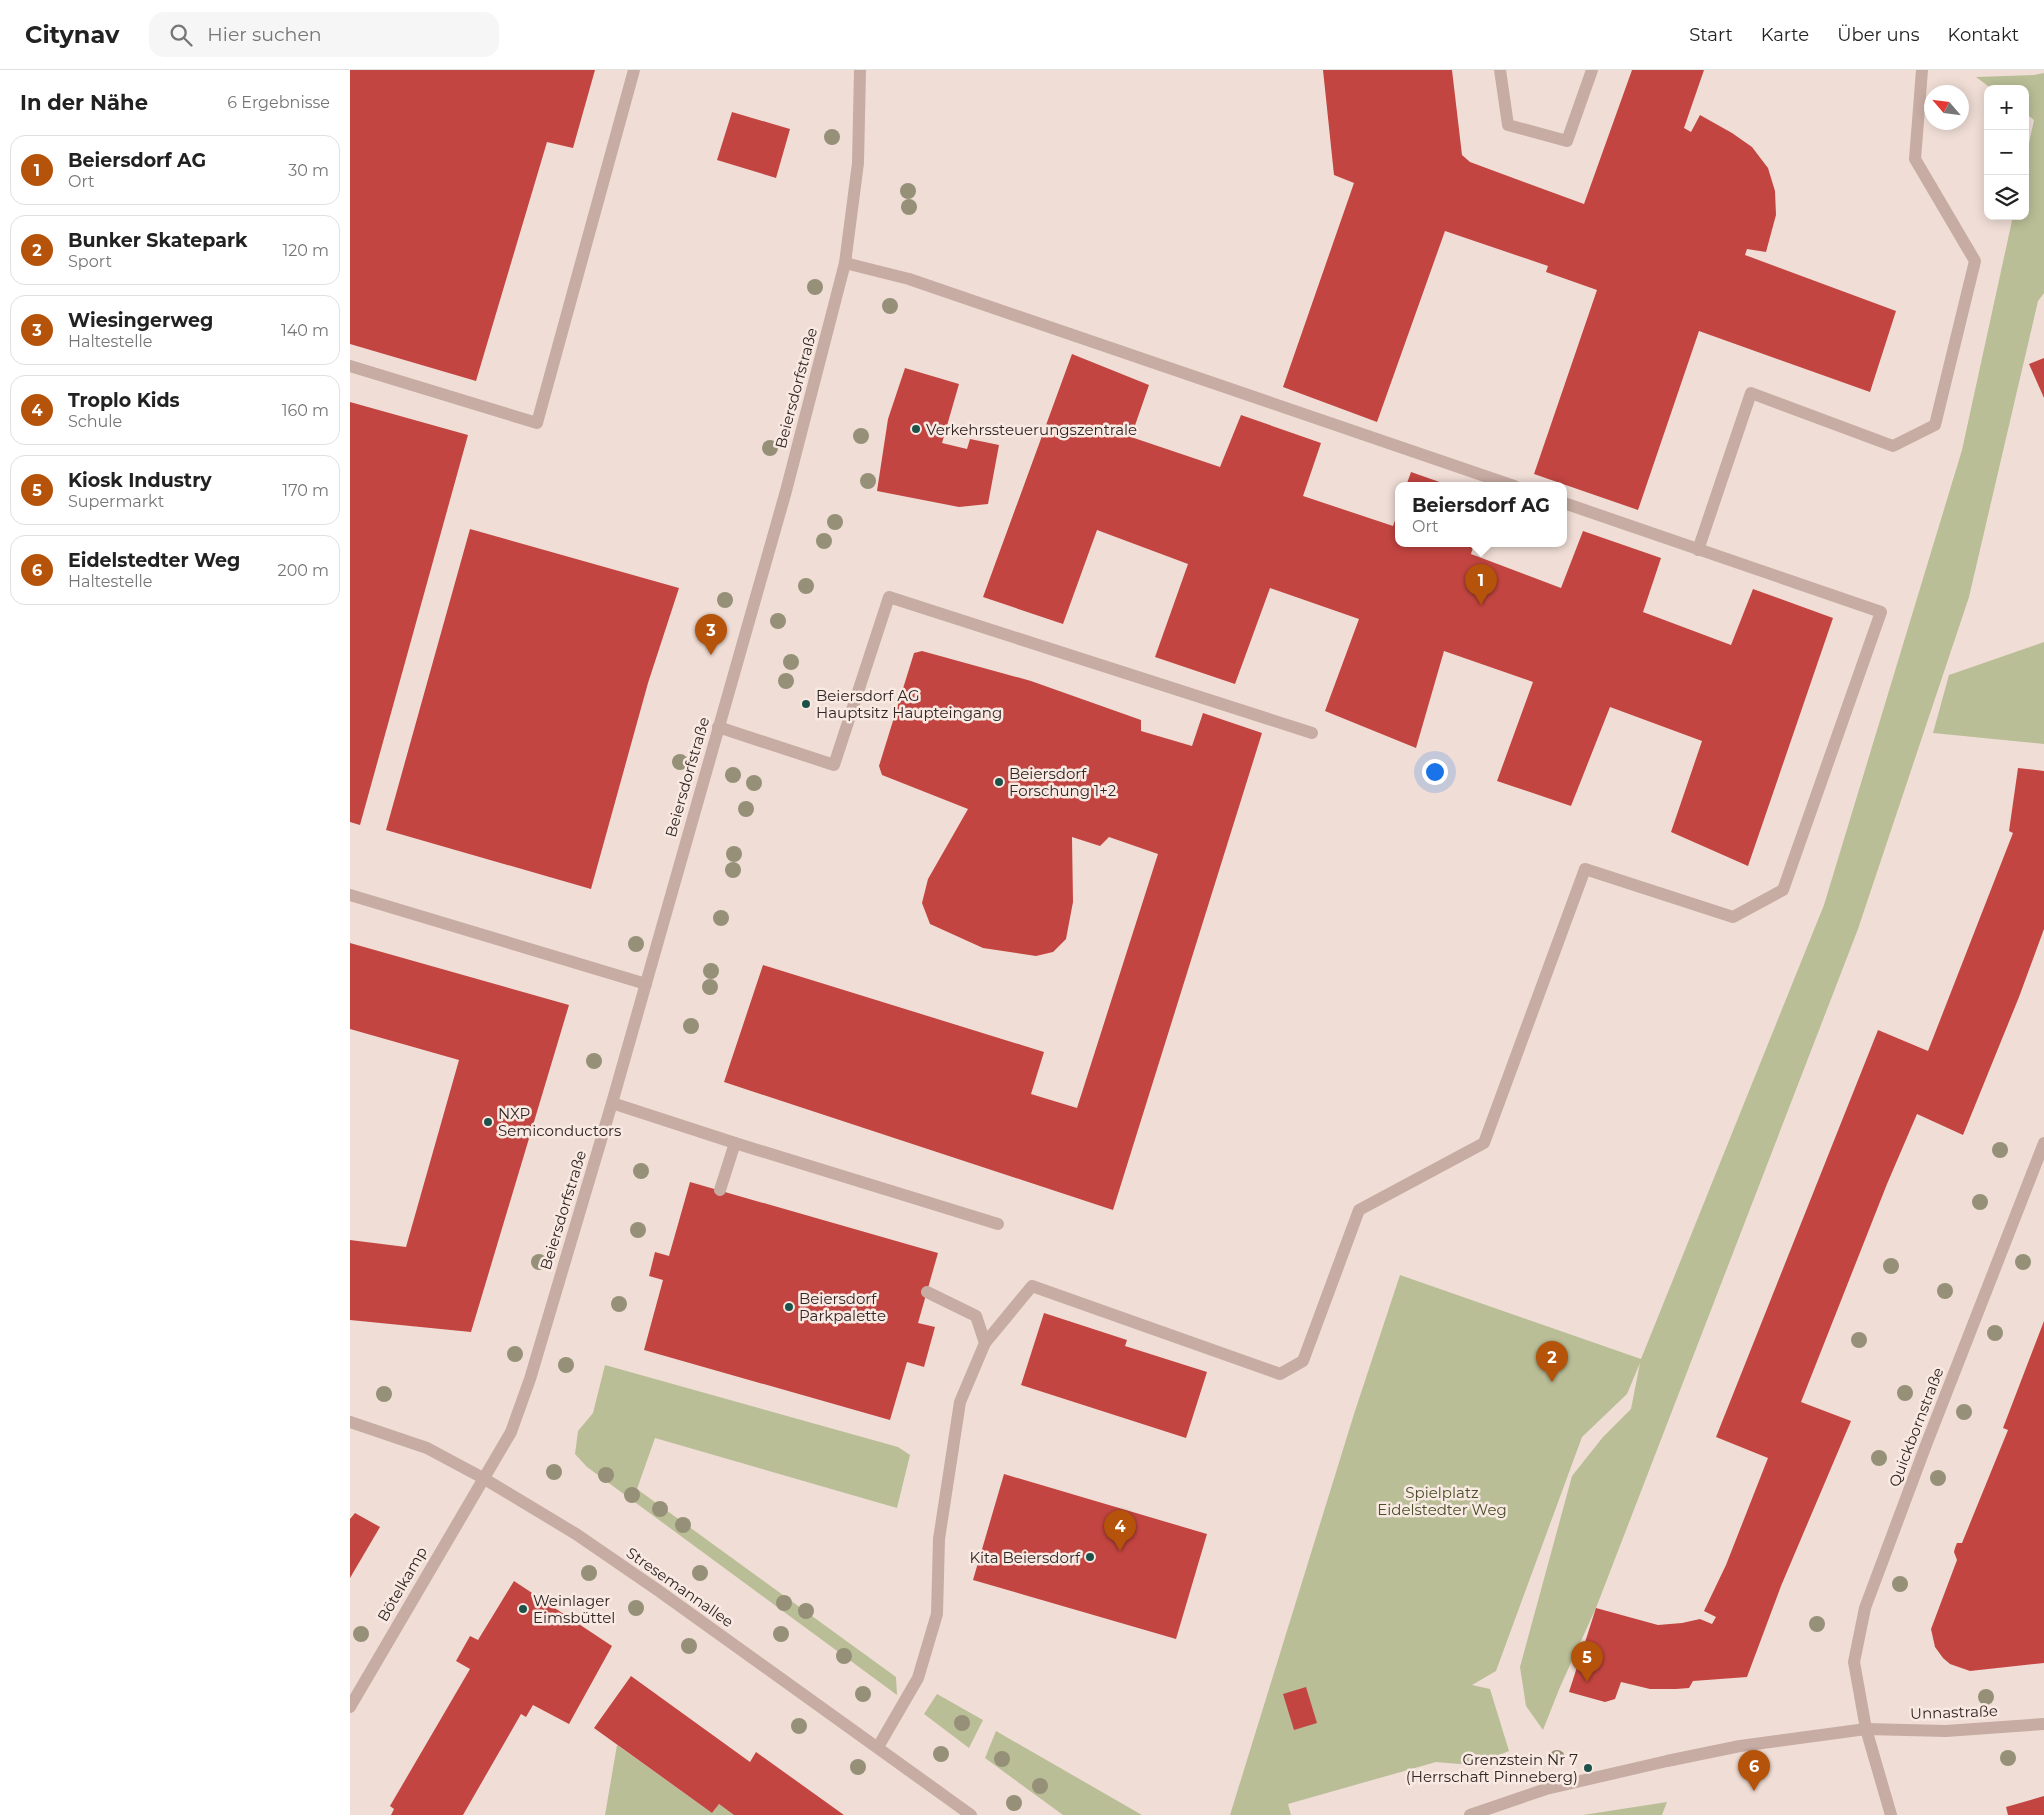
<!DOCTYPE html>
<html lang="de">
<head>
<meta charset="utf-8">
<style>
  :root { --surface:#fff; --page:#f6f6f6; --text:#222; --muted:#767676; --line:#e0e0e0; --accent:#b45309 }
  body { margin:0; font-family:Montserrat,sans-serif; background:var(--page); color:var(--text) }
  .controls { position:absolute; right:15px; top:15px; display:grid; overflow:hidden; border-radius:10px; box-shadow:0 2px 12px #0003 }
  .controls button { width:45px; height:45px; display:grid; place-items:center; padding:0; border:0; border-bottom:1px solid var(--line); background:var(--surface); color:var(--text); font:25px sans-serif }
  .compass { position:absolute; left:1574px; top:15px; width:45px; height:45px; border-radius:50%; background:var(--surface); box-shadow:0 2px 12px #0003; rotate:298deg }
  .you { position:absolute; left:1084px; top:701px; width:18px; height:18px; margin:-12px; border:4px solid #fff; border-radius:50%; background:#1a73e8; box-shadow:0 0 0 8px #1a73e833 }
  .badge { display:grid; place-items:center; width:32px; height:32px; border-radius:50%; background:var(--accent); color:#fff; font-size:16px; font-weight:700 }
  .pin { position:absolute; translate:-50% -41px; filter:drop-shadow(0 1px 2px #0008) }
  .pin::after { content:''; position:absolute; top:26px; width:18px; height:15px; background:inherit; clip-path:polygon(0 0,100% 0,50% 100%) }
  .popup { position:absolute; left:1045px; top:412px; width:172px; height:65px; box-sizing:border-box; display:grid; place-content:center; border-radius:10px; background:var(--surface); filter:drop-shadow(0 1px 4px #0005); font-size:16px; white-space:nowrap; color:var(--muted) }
  .popup b { font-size:19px; color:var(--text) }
  .popup::after { content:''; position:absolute; left:50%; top:100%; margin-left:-10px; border:10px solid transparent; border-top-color:var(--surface) }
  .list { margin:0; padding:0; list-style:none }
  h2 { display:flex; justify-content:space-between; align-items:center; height:65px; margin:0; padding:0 20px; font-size:21px }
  h2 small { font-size:16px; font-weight:400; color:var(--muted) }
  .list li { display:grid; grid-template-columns:32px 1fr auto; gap:15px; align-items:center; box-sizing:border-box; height:70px; margin:0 10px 10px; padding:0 10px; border:1px solid var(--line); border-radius:15px }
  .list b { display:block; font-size:19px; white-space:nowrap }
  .list p { margin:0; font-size:16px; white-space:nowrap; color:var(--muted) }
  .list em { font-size:16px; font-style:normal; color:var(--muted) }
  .icon { flex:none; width:28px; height:28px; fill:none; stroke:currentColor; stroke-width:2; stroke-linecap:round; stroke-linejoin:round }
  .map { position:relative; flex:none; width:1694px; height:1745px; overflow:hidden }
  header { display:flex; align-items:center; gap:30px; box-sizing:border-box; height:70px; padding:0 25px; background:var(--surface); border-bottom:1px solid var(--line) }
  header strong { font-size:24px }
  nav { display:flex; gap:28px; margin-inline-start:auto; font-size:18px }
  .search { width:350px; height:45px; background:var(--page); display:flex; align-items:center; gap:12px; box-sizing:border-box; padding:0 18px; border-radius:15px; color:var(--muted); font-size:19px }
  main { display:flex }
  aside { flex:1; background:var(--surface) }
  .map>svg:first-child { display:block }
</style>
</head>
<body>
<header>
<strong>Citynav</strong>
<div class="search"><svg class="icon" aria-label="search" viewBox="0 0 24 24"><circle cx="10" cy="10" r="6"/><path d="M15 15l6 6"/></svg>Hier suchen</div>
<nav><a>Start</a><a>Karte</a><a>Über uns</a><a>Kontakt</a></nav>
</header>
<main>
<aside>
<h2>In der Nähe<small>6 Ergebnisse</small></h2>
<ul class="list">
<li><span class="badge">1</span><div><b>Beiersdorf AG</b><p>Ort</p></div><em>30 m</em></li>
<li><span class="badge">2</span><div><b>Bunker Skatepark</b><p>Sport</p></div><em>120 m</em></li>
<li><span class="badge">3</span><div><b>Wiesingerweg</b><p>Haltestelle</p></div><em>140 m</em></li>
<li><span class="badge">4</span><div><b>Troplo Kids</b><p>Schule</p></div><em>160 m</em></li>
<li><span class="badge">5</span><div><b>Kiosk Industry</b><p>Supermarkt</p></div><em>170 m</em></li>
<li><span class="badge">6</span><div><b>Eidelstedter Weg</b><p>Haltestelle</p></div><em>200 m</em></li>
</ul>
</aside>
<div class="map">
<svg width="1694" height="1745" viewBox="0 0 1694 1745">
  <rect width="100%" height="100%" fill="#f0ded6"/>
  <g fill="#b9be97">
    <path d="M1694,3V223L1688,231L1619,527L1508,859L1246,1538L1210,1617L1193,1660L1176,1636L1170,1597L1222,1406L1253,1367L1281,1339L1290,1293L1277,1324L1232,1367L1146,1601L1122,1615L1140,1619L1159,1681L1132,1692L1109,1694L1086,1692L938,1734L941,1745H880L1004,1344L1050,1205L1291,1289L1474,835L1612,380L1663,146H1675V92L1684,50L1675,43V19H1642L1626,7L1684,5Z"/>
    <path d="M1694,572V674L1583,663L1599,605Z"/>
    <path d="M255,1295L548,1377L560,1385L547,1438L305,1368L287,1419L546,1607L547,1625L237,1397L225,1384L228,1361L243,1343Z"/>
    <path d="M587,1624L633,1650L619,1678L574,1644Z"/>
    <path d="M646,1661L792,1745H713L635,1688Z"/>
    <path d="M267,1675L362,1743L369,1734L384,1745H255Z"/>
    <path d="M1317,1732L1312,1745H1232H1233Z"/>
  </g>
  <g fill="#c34541">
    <path d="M0,0H245L223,78L197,72L126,311L0,274Z"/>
    <path d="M973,0H1102L1112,85L1120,92L1234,134L1282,0H1354L1334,58L1341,62L1350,45L1382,63L1402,77L1418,98L1425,121L1426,145L1416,182L1397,179L1395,185L1546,241L1520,322L1349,261L1288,440L1184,404L1247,220L1196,202L1198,196L1095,161L1027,352L933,317L1004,113L984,105Z"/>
    <path d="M382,42L440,59L426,108L367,90Z"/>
    <path d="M722,284L799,315L781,367L870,397L891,345L971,373L953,426L1043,456L1048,442V474H1124L1121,484L1211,518L1233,461L1311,488L1293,542L1381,575L1403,519L1483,548L1398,796L1321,762L1352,671L1260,637L1221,736L1147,711L1183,612L1094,581L1066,678L975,641L1009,549L920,518L885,614L805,587L838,494L747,460L713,554L633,527Z"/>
    <path d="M1694,288V328L1679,294Z"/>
    <path d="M555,298L609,314L592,373L617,379L620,369L649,375L638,434L609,437L527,421L538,349Z"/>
    <path d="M0,332L118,365L10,755L0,752Z"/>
    <path d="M1061,402L1101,416H1056Z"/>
    <path d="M120,459L329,518L298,613L241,819L36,760Z"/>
    <path d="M572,581L681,611L791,650V661L842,676L853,643L912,663L763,1140L374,1012L413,895L694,982L681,1024L727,1038L808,784L759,767L750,776L722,767L723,832L716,869L703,882L686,886L633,878L580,854L572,833L578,809L618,739L532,705L529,696L564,583Z"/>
    <path d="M1668,698L1694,701V859L1669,927L1613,1065L1567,1044L1537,1114L1451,1332L1501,1351L1431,1516L1397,1607L1343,1611L1339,1618L1326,1619H1300L1271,1612L1265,1629L1255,1632L1219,1622L1246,1538L1308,1555L1332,1553L1350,1549L1362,1554L1366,1547L1354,1541L1376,1495L1418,1388L1366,1367L1528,960L1578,981L1663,763L1659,761Z"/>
    <path d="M0,873L219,935L121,1262L0,1250V1170L56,1177L109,990L0,959Z"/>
    <path d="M340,1112L588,1183L568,1253L585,1257L574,1297L557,1292L540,1350L294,1280L313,1210L299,1206L305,1182L319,1186Z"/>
    <path d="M694,1243L777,1270L775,1276L857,1302L836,1368L671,1315Z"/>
    <path d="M1694,1251V1593L1620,1601L1600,1594L1593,1588L1585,1577L1581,1559L1607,1490L1604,1482L1605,1478L1607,1473H1612L1658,1360L1653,1358Z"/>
    <path d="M654,1404L857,1464L826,1569L623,1510Z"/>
    <path d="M5,1443L30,1457L0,1508V1449Z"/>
    <path d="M164,1511L262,1576L219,1654L183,1635L176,1647L171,1644L113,1745H41L44,1739L40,1736L120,1599L106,1591L120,1566L128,1570Z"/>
    <path d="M281,1606L400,1692L406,1682L494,1745H384L369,1734L362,1743L244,1658Z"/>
    <path d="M956,1617L967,1653L944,1660L933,1624Z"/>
    <path d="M1694,1726V1745H1658L1656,1737Z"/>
  </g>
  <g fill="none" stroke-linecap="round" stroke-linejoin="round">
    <g stroke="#c7aca3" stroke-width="12">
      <path d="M1150,0L1158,55L1217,71L1242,0"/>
      <path d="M495,193L559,209L1164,416"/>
      <path d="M0,296L187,353L284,0"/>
      <path d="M1348,480L1401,323L1543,376L1585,355L1625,191L1565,89L1572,0"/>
      <path d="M368,657L484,695L539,527L962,663"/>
      <path d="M0,825L296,914"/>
      <path d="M262,1033L385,1073L370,1120"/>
      <path d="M385,1073L648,1154"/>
      <path d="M635,1273L682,1216L930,1304L953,1291L1009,1140L1134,1073L1235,799L1383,847L1433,820L1531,542L1214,433"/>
      <path d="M0,1352L77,1378L133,1408L226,1464L309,1521L621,1745"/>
      <path d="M0,1637L161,1362L180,1309L262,1033L436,421L495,193L508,93L510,0"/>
      <path d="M528,1677L568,1608L587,1544L589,1469L610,1332L635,1273L626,1246L577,1222"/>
      <path d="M1120,1745L1196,1719L1317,1691L1390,1676L1516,1659L1596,1661L1694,1654"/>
      <path d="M1541,1745L1516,1659L1504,1592L1515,1538L1576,1375L1694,1073"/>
    </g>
  </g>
  <g fill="#959077">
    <circle cx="482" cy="67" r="8"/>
    <circle cx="558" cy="121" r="8"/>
    <circle cx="559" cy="137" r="8"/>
    <circle cx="465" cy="217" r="8"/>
    <circle cx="540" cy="236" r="8"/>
    <circle cx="511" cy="366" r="8"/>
    <circle cx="420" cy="378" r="8"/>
    <circle cx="518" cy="411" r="8"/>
    <circle cx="485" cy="452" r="8"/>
    <circle cx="474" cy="471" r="8"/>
    <circle cx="456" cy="516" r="8"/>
    <circle cx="375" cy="530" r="8"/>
    <circle cx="428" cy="551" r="8"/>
    <circle cx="441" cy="592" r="8"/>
    <circle cx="436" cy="611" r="8"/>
    <circle cx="330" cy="692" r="8"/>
    <circle cx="383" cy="705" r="8"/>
    <circle cx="404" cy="713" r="8"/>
    <circle cx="396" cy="739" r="8"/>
    <circle cx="384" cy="784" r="8"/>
    <circle cx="383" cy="800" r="8"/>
    <circle cx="371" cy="848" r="8"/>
    <circle cx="286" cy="874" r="8"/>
    <circle cx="361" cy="901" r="8"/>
    <circle cx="360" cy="917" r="8"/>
    <circle cx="341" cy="956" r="8"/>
    <circle cx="244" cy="991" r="8"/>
    <circle cx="1650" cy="1080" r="8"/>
    <circle cx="291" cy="1101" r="8"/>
    <circle cx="1630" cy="1132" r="8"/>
    <circle cx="288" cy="1160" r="8"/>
    <circle cx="189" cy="1192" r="8"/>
    <circle cx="1673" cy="1192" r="8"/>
    <circle cx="1541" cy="1196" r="8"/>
    <circle cx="1595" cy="1221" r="8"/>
    <circle cx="269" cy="1234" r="8"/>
    <circle cx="1645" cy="1263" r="8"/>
    <circle cx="1509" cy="1270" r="8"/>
    <circle cx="165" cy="1284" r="8"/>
    <circle cx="216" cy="1295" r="8"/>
    <circle cx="1555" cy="1323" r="8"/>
    <circle cx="34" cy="1324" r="8"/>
    <circle cx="1614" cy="1342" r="8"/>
    <circle cx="1529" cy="1388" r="8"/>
    <circle cx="204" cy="1402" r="8"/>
    <circle cx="256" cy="1405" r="8"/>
    <circle cx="1588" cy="1408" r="8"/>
    <circle cx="282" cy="1425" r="8"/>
    <circle cx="310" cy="1439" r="8"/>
    <circle cx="333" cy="1455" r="8"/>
    <circle cx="239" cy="1503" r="8"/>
    <circle cx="350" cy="1503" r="8"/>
    <circle cx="1550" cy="1514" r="8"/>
    <circle cx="434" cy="1533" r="8"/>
    <circle cx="286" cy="1538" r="8"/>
    <circle cx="456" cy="1541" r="8"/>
    <circle cx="1467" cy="1554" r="8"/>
    <circle cx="11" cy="1564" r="8"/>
    <circle cx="431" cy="1564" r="8"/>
    <circle cx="339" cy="1576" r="8"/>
    <circle cx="494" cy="1586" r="8"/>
    <circle cx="513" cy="1624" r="8"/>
    <circle cx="1636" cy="1627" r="8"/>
    <circle cx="612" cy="1653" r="8"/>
    <circle cx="449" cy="1656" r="8"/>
    <circle cx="591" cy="1684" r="8"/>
    <circle cx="1207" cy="1688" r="8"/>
    <circle cx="1658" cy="1688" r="8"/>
    <circle cx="652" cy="1689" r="8"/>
    <circle cx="508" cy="1697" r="8"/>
    <circle cx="690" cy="1716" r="8"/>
    <circle cx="664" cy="1733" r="8"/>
  </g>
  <g fill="#1c524a" stroke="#f8e9e2" stroke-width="2">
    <circle cx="566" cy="359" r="5"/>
    <circle cx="456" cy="634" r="5"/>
    <circle cx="649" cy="712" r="5"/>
    <circle cx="138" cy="1052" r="5"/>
    <circle cx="439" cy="1237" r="5"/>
    <circle cx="740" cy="1487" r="5"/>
    <circle cx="173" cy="1539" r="5"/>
    <circle cx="1238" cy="1698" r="5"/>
  </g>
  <g text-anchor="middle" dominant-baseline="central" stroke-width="5" stroke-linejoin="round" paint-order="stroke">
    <g font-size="15" fill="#322625" stroke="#f8e9e2">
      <text transform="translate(446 318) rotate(-75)">Beiersdorfstraße</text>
      <text transform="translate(337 707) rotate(-74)">Beiersdorfstraße</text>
      <text transform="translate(213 1140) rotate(-73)">Beiersdorfstraße</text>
      <text transform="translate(1566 1357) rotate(-69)">Quickbornstraße</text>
      <text transform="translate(52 1514) rotate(-60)">Bötelkamp</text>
      <text transform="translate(330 1517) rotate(35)">Stresemannallee</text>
      <text transform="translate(1604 1642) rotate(-2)">Unnastraße</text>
    </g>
    <g font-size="15" fill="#322625" stroke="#f8e9e2" text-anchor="start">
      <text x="576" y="359">Verkehrssteuerungszentrale</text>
      <text x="466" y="625">Beiersdorf AG<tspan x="466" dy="17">Hauptsitz Haupteingang</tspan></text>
      <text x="659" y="703">Beiersdorf<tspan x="659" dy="17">Forschung 1+2</tspan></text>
      <text x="148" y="1043">NXP<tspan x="148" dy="17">Semiconductors</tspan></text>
      <text x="449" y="1228">Beiersdorf<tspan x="449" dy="17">Parkpalette</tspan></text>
      <text x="730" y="1487" text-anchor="end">Kita Beiersdorf</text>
      <text x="183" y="1530">Weinlager<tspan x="183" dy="17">Eimsbüttel</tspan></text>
      <text x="1228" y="1689" text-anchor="end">Grenzstein Nr 7<tspan x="1228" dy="17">(Herrschaft Pinneberg)</tspan></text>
    </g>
    <g font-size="15" fill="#4a5029" stroke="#f8e9e2">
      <text x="1092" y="1422">Spielplatz<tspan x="1092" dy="17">Eidelstedter Weg</tspan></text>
    </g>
  </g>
</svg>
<div class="controls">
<button>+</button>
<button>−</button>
<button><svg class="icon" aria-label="layers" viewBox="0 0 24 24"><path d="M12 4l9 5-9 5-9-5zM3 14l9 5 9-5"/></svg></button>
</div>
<svg class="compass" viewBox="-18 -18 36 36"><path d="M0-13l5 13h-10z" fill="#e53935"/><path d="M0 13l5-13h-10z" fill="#767676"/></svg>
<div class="you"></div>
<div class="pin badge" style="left:1131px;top:535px">1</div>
<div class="popup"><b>Beiersdorf AG</b>Ort</div>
<div class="pin badge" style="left:1202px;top:1312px">2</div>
<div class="pin badge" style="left:361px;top:585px">3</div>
<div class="pin badge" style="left:770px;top:1481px">4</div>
<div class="pin badge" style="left:1237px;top:1612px">5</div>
<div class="pin badge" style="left:1404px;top:1721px">6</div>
</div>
</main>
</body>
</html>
